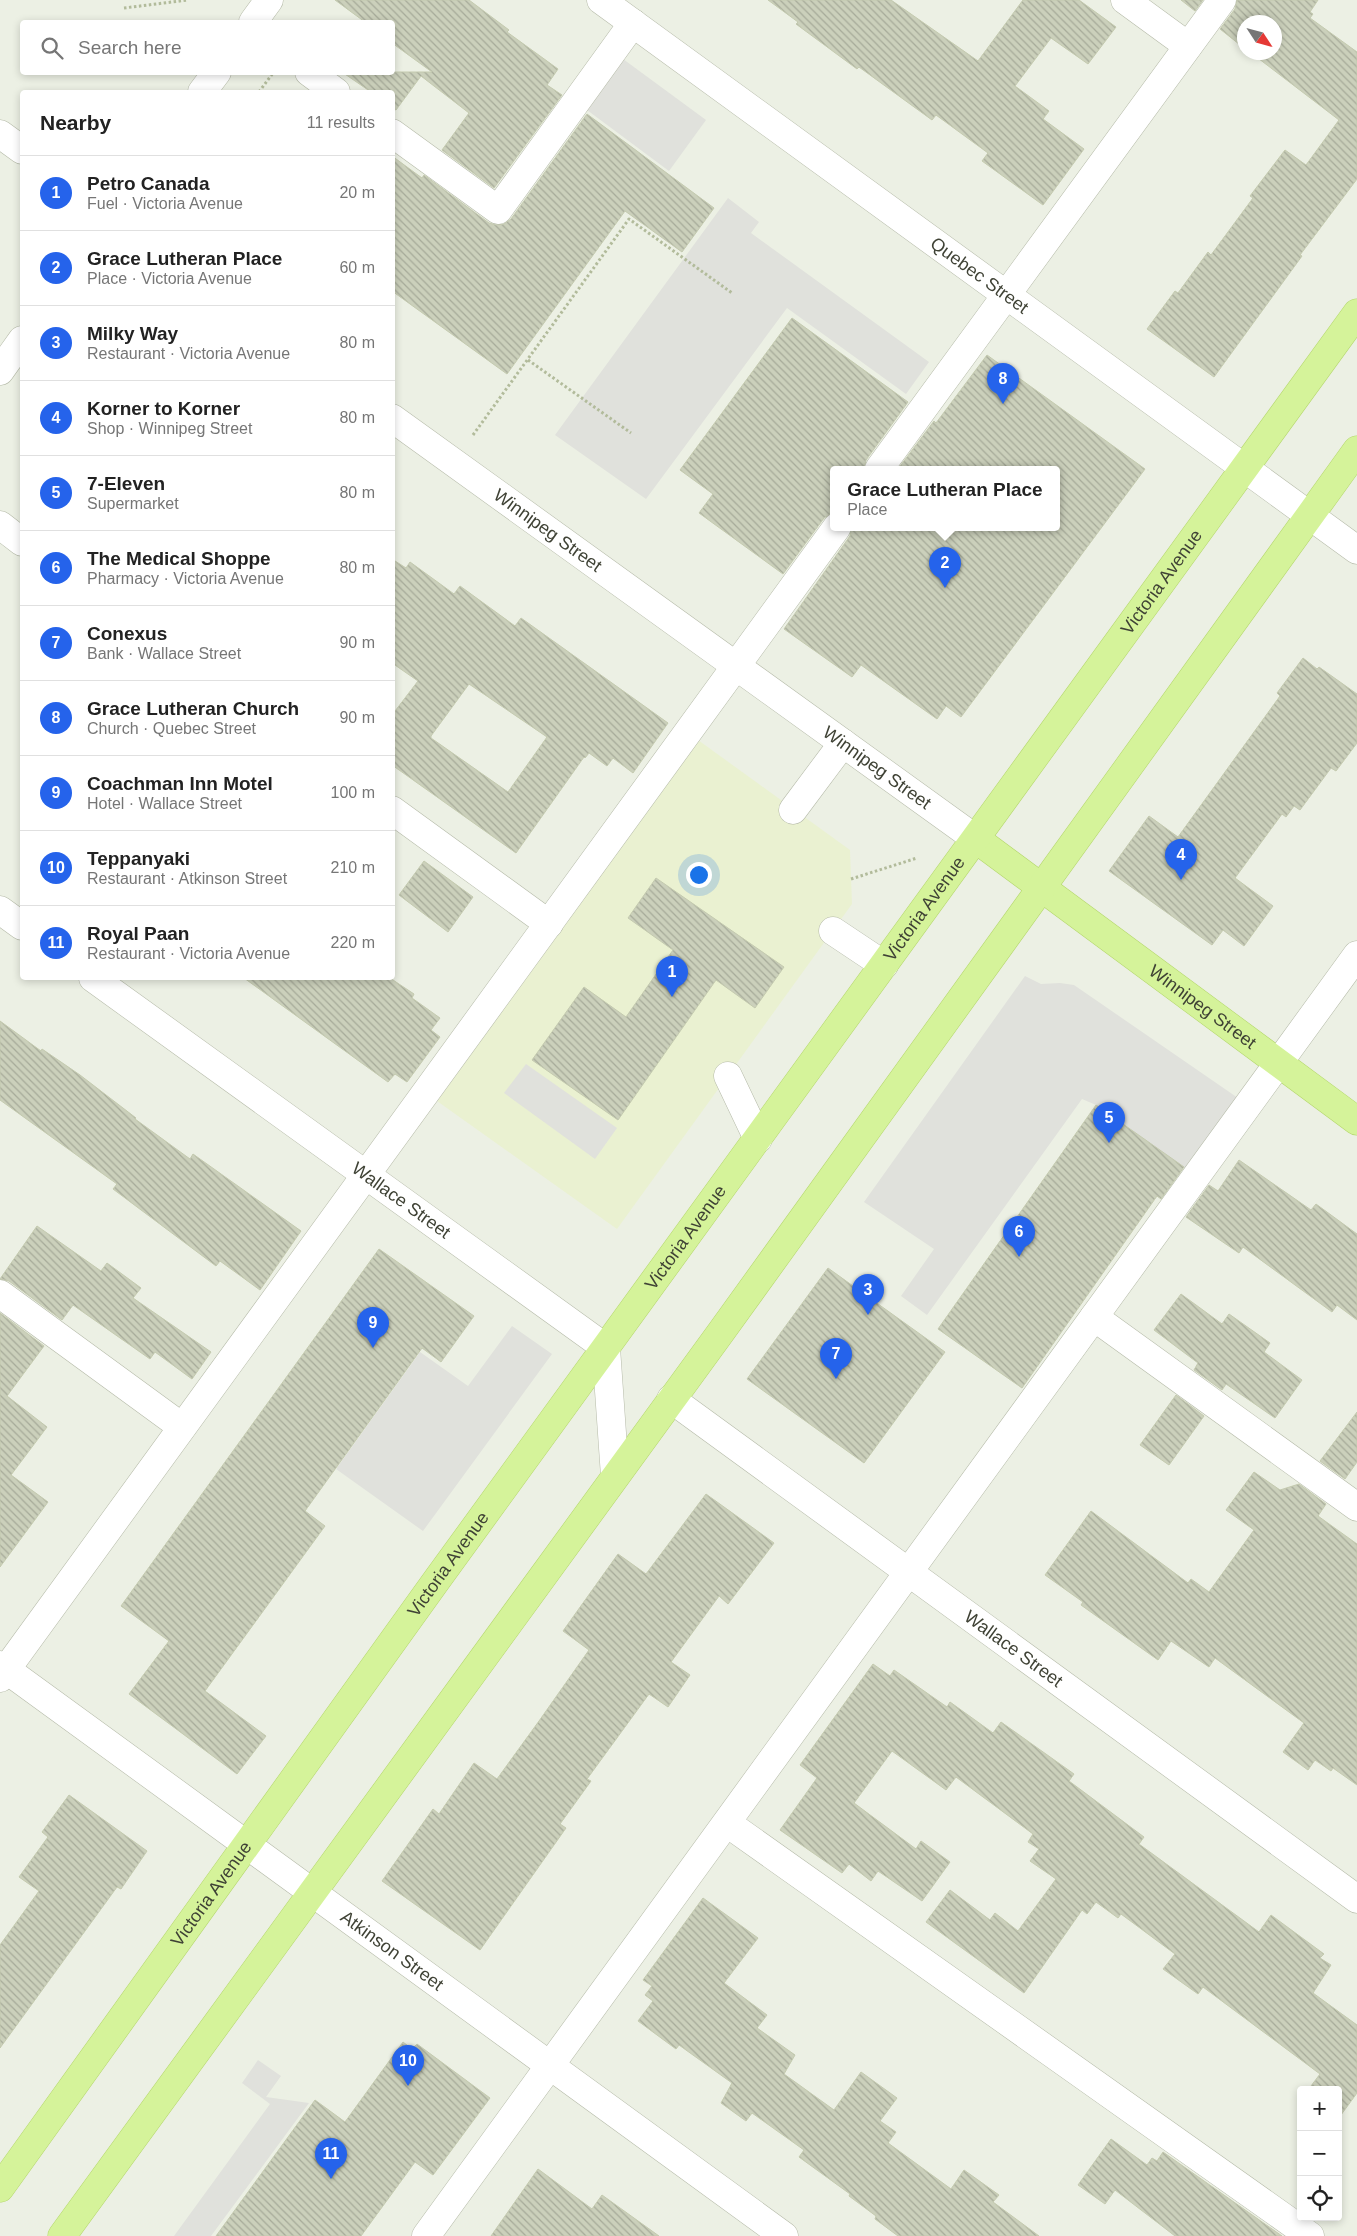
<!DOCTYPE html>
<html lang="en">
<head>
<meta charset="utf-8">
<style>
  :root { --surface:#fff; --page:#f6f6f6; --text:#222; --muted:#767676; --line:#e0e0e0; --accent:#2563eb }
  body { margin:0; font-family:Arial,sans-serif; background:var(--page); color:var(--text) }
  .controls { position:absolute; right:15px; bottom:15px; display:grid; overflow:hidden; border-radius:5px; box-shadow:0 2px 8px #0003 }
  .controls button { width:45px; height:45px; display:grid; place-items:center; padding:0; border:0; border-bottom:1px solid var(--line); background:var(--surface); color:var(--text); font:25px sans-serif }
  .compass { position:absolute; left:1237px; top:15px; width:45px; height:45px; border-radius:50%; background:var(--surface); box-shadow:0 2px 8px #0003; rotate:126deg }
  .you { position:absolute; left:698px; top:874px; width:18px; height:18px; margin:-12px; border:4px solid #fff; border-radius:50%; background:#1a73e8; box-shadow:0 0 0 8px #1a73e833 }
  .badge { display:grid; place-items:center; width:32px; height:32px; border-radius:50%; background:var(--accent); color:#fff; font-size:16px; font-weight:700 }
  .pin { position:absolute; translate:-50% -41px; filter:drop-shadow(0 1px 2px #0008) }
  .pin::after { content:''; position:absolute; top:26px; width:18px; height:15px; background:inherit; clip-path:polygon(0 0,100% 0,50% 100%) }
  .popup { position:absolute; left:830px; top:466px; width:230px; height:65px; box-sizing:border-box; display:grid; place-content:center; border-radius:5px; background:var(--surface); filter:drop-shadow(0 1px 4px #0005); font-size:16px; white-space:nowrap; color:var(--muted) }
  .popup b { font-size:19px; color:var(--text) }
  .popup::after { content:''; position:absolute; left:50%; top:100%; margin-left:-10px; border:10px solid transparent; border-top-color:var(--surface) }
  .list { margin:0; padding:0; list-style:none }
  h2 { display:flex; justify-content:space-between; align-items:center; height:65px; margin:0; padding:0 20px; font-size:21px }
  h2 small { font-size:16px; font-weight:400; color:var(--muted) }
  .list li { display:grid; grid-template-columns:32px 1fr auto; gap:15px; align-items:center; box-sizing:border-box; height:75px; padding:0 20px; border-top:1px solid var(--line) }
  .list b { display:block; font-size:19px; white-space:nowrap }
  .list p { margin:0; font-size:16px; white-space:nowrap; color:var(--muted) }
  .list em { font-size:16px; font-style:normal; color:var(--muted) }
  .icon { flex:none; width:28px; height:28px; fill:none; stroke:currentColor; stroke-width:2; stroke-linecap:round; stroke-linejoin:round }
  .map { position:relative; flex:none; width:1357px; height:2236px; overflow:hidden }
  .search { position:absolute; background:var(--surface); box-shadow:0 2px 8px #0003; left:20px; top:20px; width:375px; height:55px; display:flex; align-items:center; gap:12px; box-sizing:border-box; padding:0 18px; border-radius:5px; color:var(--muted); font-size:19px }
  .panel { position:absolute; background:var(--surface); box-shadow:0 2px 8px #0003; left:20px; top:90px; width:375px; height:890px; border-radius:5px }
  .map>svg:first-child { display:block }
</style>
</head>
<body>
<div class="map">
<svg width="1357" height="2236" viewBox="0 0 1357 2236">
  <defs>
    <pattern id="building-back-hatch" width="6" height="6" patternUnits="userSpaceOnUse" patternTransform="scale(1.25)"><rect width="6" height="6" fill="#cbd0bb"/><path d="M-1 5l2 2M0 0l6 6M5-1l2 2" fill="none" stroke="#a6aa99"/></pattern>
  </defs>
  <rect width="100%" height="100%" fill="#ecf0e4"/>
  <path fill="#eaf1d1" d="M698,740L850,850L852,904L617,1229L437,1101Z"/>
  <g fill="#e0e1dc">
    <path d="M623,59L706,120L669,171L587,110Z"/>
    <path d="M728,198L759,222L751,233L929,362L906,394L787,308L646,499L555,435Z"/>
    <path d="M1025,976L1041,984L1060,983L1074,985L1238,1098L1186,1169L1096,1105L1082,1099L927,1315L901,1296L934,1249L864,1202Z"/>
    <path d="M526,1064L617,1128L595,1159L504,1093Z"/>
    <path d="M512,1326L552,1354L423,1531L336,1469L420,1352L468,1386Z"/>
    <path d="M258,2060L281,2076L266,2097L309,2103L211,2236H174L270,2104L242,2083Z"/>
  </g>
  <g fill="url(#building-back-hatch)" stroke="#c4caaf" fill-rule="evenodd">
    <path d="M335,0H469L509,30L507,32L558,69L547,85L562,95L494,188L442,150L469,113L421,76L396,110L392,108V92H371L342,72H432L392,43V22H365Z"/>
    <path d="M768,0H891L978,61L1023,0H1079L1116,27L1088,64L1051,38L1015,86L1049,111L1043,119L1084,149L1043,205L982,161L988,153L936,115L932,120L859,67L857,69L796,24L798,22Z"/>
    <path d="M1181,0H1203L1195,11Z"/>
    <path d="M1237,0H1318L1310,12L1313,14L1310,18L1357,52V179L1300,255L1302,256L1214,377L1147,329L1175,291L1178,293L1208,252L1211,255L1253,198L1250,196L1285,150L1306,165L1339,120L1250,52H1274V22H1244V48L1220,29L1235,9Z"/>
    <path d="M587,114L714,208L682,252L625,211L507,374L392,291V156L422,178L424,175L489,223L496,225L504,224L511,219Z"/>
    <path d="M792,318L908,402L866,460L864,469H834V512L824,518L783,574L699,513L713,494L680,470Z"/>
    <path d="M987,355L1145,469L961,717L946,706L937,719L861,665L852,677L784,629L850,536L852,527H1056V469H898L934,421L936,423Z"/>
    <path d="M392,559L406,568L410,562L454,594L460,586L515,626L521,618L668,723L633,773L613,758L607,766L589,753L585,758L584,757L516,853L392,765V715L418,681L392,663ZM469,684L547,737L508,792L431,738V736Z"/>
    <path d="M1303,658L1317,669L1319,667L1357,694V743L1336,771L1331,768L1300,810L1294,806L1286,817L1282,814L1235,878L1273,906L1244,946L1223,930L1212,945L1109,871L1149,816L1178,837L1280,696L1277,693Z"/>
    <path d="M424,861L473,897L448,932L399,895Z"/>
    <path d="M656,878L784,967L755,1008L716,980L618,1120L532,1060L584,987L626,1017L673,950L628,918Z"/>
    <path d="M244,978H390L414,994L412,998L440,1018L431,1030L440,1037L407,1082L395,1074L388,1082Z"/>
    <path d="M0,1021L41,1051L42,1049L80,1075L136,1118L135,1119L190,1159L193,1154L301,1231L260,1290L220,1261L216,1266L113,1189L117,1184L0,1100Z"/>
    <path d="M1096,1105L1184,1167L1161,1199L1157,1196L1022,1388L938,1329Z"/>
    <path d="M1239,1160L1311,1210L1316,1204L1357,1234V1320L1337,1305L1332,1312L1243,1247L1239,1253L1186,1217L1209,1185L1218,1191Z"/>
    <path d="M37,1226L101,1271L107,1263L141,1288L133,1298L211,1352L192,1379L155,1352L150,1359L73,1305L62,1320L9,1281L0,1279Z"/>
    <path d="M379,1249L474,1316L441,1362L422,1348L305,1511L325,1526L205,1691L266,1736L237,1774L129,1694L169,1641L121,1606Z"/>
    <path d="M828,1268L945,1352L864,1463L747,1379Z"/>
    <path d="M1181,1294L1222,1324L1229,1314L1270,1343L1264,1352L1302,1380L1275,1418L1226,1384L1222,1390L1194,1370L1198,1363L1154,1330Z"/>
    <path d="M0,1313L44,1346L7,1396L47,1427L11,1475L48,1502L0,1567Z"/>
    <path d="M1176,1395L1204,1416L1169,1465L1140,1445Z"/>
    <path d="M1357,1412V1462L1345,1479L1320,1461Z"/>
    <path d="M1254,1472L1280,1490L1299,1484L1326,1504L1318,1516L1357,1544V1785L1333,1768L1331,1771L1315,1760L1308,1770L1283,1752L1304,1723L1215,1658L1209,1667L1171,1641L1158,1660L1081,1605L1083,1602L1045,1575L1091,1511L1188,1583L1191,1579L1209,1592L1254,1530L1226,1510Z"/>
    <path d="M706,1494L774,1543L728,1604L719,1596L671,1662L690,1675L668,1707L649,1694L587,1779L591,1781L560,1824L566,1828L480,1950L382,1881L433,1809L439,1814L474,1763L497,1779L539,1721L589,1650L563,1631L618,1554L646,1574Z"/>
    <path d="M873,1664L890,1676L894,1670L947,1707L950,1702L993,1733L1001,1722L1074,1774L1069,1781L1144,1837L1139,1844L1259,1932L1271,1915L1324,1954L1320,1958L1331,1965L1313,1993L1357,2025V2093L1338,2119V2090H1308L1320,2074L1203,1987L1198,1994L1163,1969L1175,1954L1121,1914L1118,1918L1096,1902L1087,1914L1082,1910L1024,1993L926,1922L950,1890L990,1920L995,1913L1018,1931L1056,1879L1030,1861L1039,1849L1028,1842L1033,1834L956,1777L946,1790L892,1751L854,1803L916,1849L921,1841L950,1862L922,1901L878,1871L871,1881L849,1864L842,1873L780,1830L817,1778L800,1765Z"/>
    <path d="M69,1795L147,1851L121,1889L117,1887L0,2048V1945L39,1891L19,1877L48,1837L42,1832Z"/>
    <path d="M703,1898L758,1938L724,1983L767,2015L757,2028L795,2055L784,2074L834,2110L861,2072L897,2098L880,2121L896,2132L888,2143L951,2189L964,2170L999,2195L993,2202L1039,2236H898L875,2219L876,2216L849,2196L850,2194L799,2157L804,2150L752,2113L746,2121L721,2103L732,2083L679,2045L676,2049L638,2021L653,2001L645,1995L652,1986L643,1980Z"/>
    <path d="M403,2042L412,2049L417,2044L490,2098L433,2175L415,2162L361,2236H216L315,2100L345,2122Z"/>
    <path d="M1111,2139L1147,2165L1152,2158L1157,2161L1163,2152L1282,2236H1175L1115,2190L1105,2204L1078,2185Z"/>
    <path d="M538,2169L592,2209L602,2195L659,2236H491Z"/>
  </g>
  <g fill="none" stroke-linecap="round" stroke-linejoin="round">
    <g stroke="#b5baa8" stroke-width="29">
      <g id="minor">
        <path id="s1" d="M601,0L1357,550"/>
        <path d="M1125,0L1188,46"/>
        <path d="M253,22L269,0"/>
        <path d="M309,72L336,92"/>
        <path d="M202,92L217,72"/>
        <path d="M392,133L498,210L633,23"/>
        <path d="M0,134L22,150"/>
        <path d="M0,371L22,340"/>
        <path id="s2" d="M392,418L976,839"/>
        <path d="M879,469L1222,0"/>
        <path d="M0,525L22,542"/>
        <path d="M392,810L549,924"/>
        <path d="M793,810L843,743"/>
        <path d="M0,910L22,926"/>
        <path d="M833,931L884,965"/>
        <path id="s3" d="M93,978L606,1348L615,1476"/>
        <path d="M728,1076L758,1139"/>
        <path d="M0,1294L182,1427"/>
        <path d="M1094,1317L1357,1507"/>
        <path id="s4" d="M671,1399L1357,1899"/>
        <path id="s5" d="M0,1665L784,2236"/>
        <path d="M0,1678L837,527"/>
        <path d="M727,1823L1310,2236"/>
        <path d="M426,2236L1357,955"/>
      </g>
    </g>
    <g stroke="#b4d66c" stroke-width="29">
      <g id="major">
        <path id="s6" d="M976,839L1357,1121"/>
        <path id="s7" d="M0,2188L436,1581L1357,313"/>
        <path d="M62,2236L721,1332L1357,450"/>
      </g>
    </g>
    <g stroke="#b2bb9b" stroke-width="3" stroke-dasharray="2.5 2.5" stroke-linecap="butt">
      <path d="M124,8L188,0"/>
      <path d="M259,92L273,73"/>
      <path d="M528,360L631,433"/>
      <path d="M473,435L629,219L732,293"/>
      <path d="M851,879L917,858"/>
    </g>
    <use href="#minor" stroke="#fff" stroke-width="28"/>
    <use href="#major" stroke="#d5f39a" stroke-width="28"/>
  </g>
  <g text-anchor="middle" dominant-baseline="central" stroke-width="4" stroke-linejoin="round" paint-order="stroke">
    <g font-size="18" fill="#3f4235" stroke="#fff">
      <text stroke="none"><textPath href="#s1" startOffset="468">Quebec Street</textPath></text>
      <text stroke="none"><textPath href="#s2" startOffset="192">Winnipeg Street</textPath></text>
      <text stroke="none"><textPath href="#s7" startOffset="1982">Victoria Avenue</textPath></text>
      <text stroke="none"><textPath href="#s2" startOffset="598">Winnipeg Street</textPath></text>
      <text stroke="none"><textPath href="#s7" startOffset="1578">Victoria Avenue</textPath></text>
      <text stroke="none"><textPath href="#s6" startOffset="282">Winnipeg Street</textPath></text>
      <text stroke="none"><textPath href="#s3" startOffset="380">Wallace Street</textPath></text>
      <text stroke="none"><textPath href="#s7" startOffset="1172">Victoria Avenue</textPath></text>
      <text stroke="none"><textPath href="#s7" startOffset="768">Victoria Avenue</textPath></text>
      <text stroke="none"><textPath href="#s4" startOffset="424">Wallace Street</textPath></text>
      <text stroke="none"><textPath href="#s7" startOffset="362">Victoria Avenue</textPath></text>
      <text stroke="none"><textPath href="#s5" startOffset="485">Atkinson Street</textPath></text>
    </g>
  </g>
</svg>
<div class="controls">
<button>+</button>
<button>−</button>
<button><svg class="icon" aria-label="locate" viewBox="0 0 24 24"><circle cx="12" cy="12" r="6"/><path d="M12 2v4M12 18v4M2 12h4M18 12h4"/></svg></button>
</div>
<svg class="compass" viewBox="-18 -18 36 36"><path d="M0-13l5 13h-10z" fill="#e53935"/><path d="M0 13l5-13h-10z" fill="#767676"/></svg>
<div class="you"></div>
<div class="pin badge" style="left:672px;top:997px">1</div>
<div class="pin badge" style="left:945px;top:588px">2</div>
<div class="popup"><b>Grace Lutheran Place</b>Place</div>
<div class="pin badge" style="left:868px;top:1315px">3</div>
<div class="pin badge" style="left:1181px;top:880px">4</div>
<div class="pin badge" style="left:1109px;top:1143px">5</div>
<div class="pin badge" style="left:1019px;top:1257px">6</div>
<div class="pin badge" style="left:836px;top:1379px">7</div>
<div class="pin badge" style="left:1003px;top:404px">8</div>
<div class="pin badge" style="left:373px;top:1348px">9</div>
<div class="pin badge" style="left:408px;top:2086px">10</div>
<div class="pin badge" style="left:331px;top:2179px">11</div>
<div class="search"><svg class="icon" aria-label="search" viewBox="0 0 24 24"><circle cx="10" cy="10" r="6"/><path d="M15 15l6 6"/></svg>Search here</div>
<section class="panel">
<h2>Nearby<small>11 results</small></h2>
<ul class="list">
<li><span class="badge">1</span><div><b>Petro Canada</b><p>Fuel · Victoria Avenue</p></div><em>20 m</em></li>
<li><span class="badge">2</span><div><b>Grace Lutheran Place</b><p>Place · Victoria Avenue</p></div><em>60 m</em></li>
<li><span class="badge">3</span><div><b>Milky Way</b><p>Restaurant · Victoria Avenue</p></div><em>80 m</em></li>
<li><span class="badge">4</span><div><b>Korner to Korner</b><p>Shop · Winnipeg Street</p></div><em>80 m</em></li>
<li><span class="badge">5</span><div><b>7-Eleven</b><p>Supermarket</p></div><em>80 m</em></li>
<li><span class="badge">6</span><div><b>The Medical Shoppe</b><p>Pharmacy · Victoria Avenue</p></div><em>80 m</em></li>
<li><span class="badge">7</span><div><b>Conexus</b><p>Bank · Wallace Street</p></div><em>90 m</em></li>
<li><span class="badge">8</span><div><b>Grace Lutheran Church</b><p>Church · Quebec Street</p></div><em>90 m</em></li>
<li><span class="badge">9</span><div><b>Coachman Inn Motel</b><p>Hotel · Wallace Street</p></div><em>100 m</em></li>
<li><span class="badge">10</span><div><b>Teppanyaki</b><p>Restaurant · Atkinson Street</p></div><em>210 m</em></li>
<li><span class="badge">11</span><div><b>Royal Paan</b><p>Restaurant · Victoria Avenue</p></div><em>220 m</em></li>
</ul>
</section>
</div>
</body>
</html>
